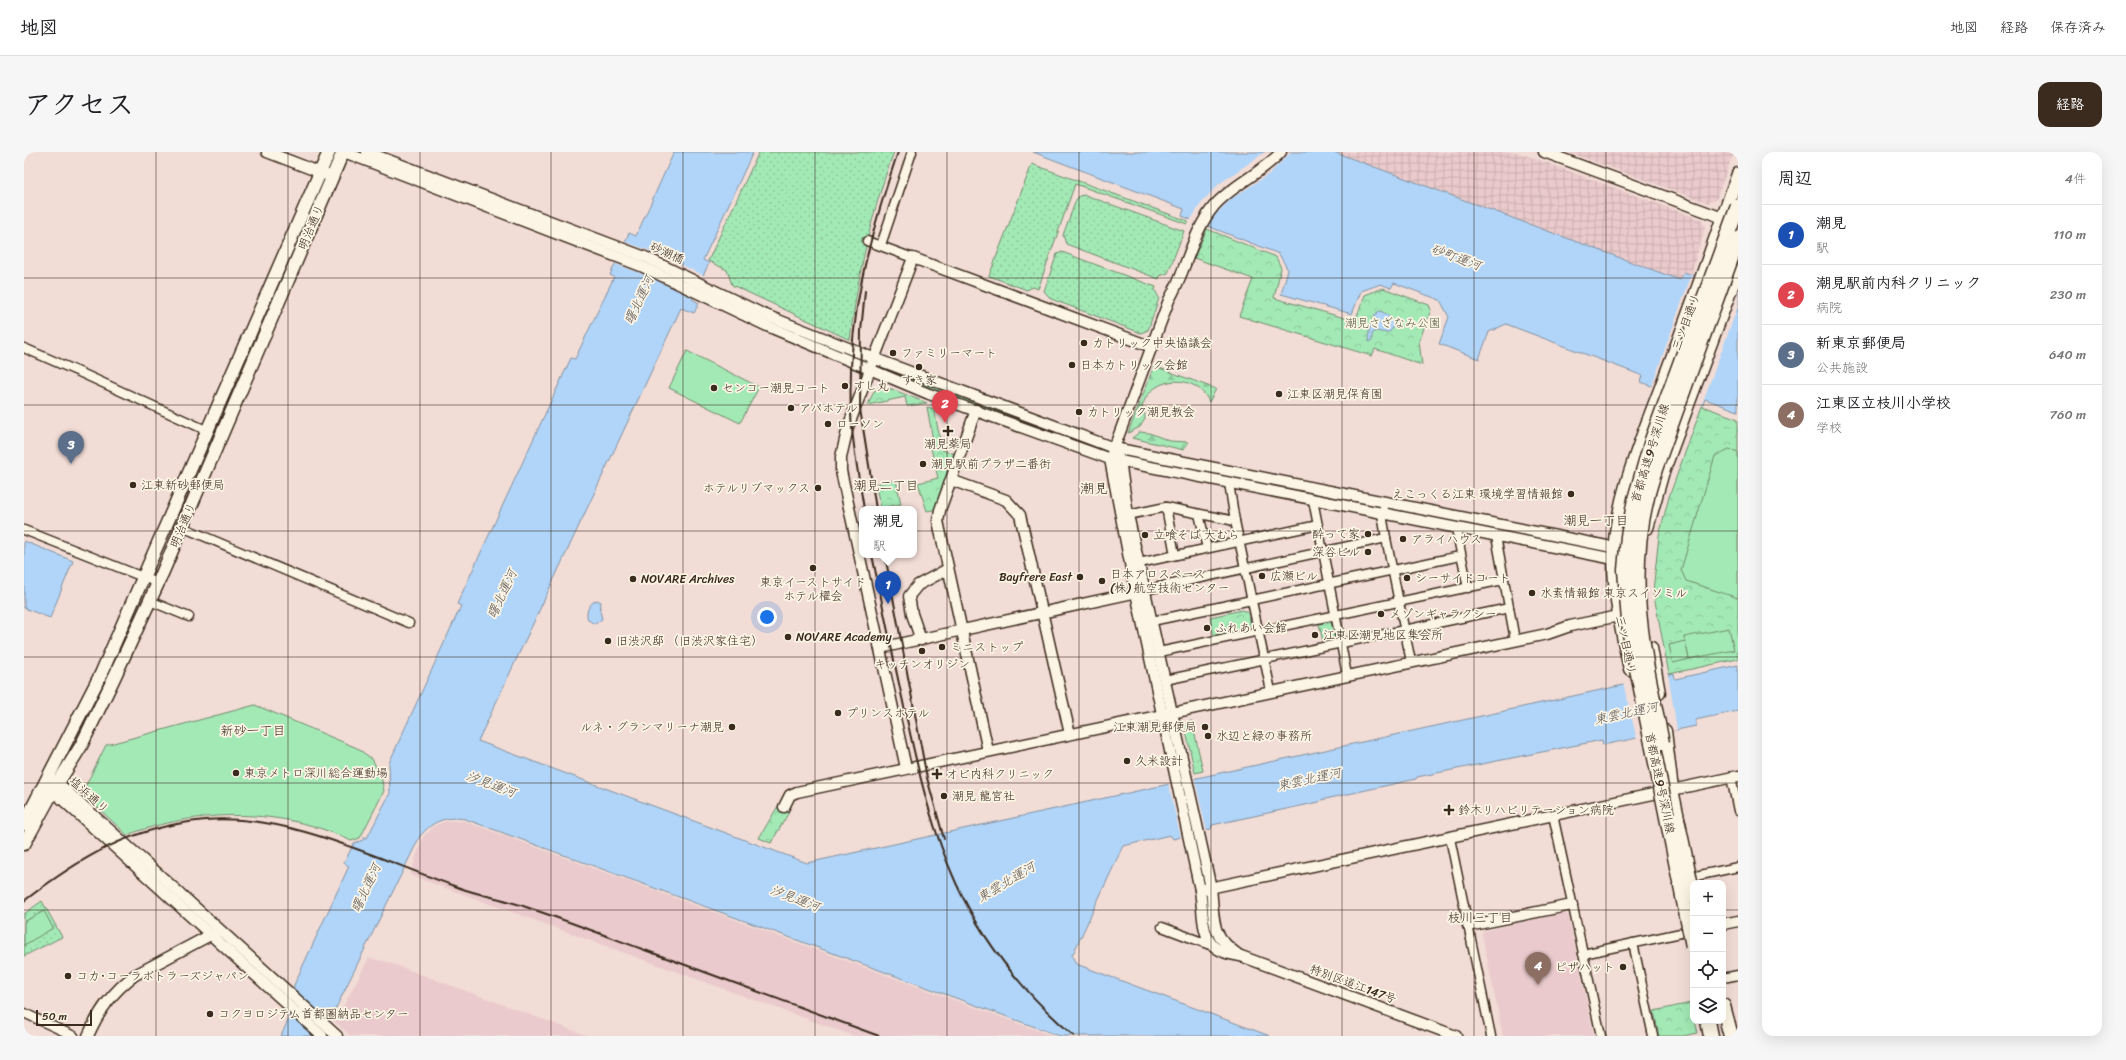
<!DOCTYPE html>
<html lang="ja">
<head>
<meta charset="utf-8">
<style>
  :root { --surface:#fff; --page:#f6f6f6; --text:#202124; --muted:#757577; --line:#e0e0e0; --accent:#3b2a1e }
  body { margin:0; font-family:Sriracha,"Klee One",sans-serif; background:var(--page); color:var(--text) }
  .controls { position:absolute; right:12px; bottom:12px; display:grid; overflow:hidden; border-radius:8px; box-shadow:0 4px 16px #0002 }
  .controls button { width:36px; height:36px; display:grid; place-items:center; padding:0; border:0; border-bottom:1px solid var(--line); background:var(--surface); color:var(--text); font:20px sans-serif }
  .scale { position:absolute; left:12px; bottom:10px; width:56px; box-sizing:border-box; padding-left:4px; border:2px solid #3b2a1e; border-top:0; font-size:11px; line-height:14px; white-space:nowrap; color:#3b2a1e; -webkit-text-stroke:3px #fcf5e5; paint-order:stroke }
  .you { position:absolute; left:743px; top:465px; width:14px; height:14px; margin:-10px; border:3px solid #fff; border-radius:50%; background:#1a73e8; box-shadow:0 0 0 6px #1a73e833 }
  .badge { display:grid; place-items:center; width:26px; height:26px; border-radius:50%; background:var(--accent); color:#fff; font-size:13px; font-weight:700 }
  .pin { position:absolute; translate:-50% -33px; filter:drop-shadow(0 1px 2px #0008) }
  .pin::after { content:''; position:absolute; top:21px; width:14px; height:12px; background:inherit; clip-path:polygon(0 0,100% 0,50% 100%) }
  .popup { position:absolute; left:835px; top:354px; width:58px; height:52px; box-sizing:border-box; display:grid; place-content:center; border-radius:8px; background:var(--surface); filter:drop-shadow(0 1px 3px #0005); font-size:13px; white-space:nowrap; color:var(--muted) }
  .popup b { font-size:15px; color:var(--text) }
  .popup::after { content:''; position:absolute; left:50%; top:100%; margin-left:-8px; border:8px solid transparent; border-top-color:var(--surface) }
  .list { margin:0; padding:0; list-style:none }
  h2 { display:flex; justify-content:space-between; align-items:center; height:52px; margin:0; padding:0 16px; font-size:17px }
  h2 small { font-size:13px; font-weight:400; color:var(--muted) }
  .list li { display:grid; grid-template-columns:26px 1fr auto; gap:12px; align-items:center; box-sizing:border-box; height:60px; padding:0 16px; border-top:1px solid var(--line) }
  .list b { display:block; font-size:15px; white-space:nowrap }
  .list p { margin:0; font-size:13px; white-space:nowrap; color:var(--muted) }
  .list em { font-size:13px; font-style:normal; color:var(--muted) }
  .icon { flex:none; width:22px; height:22px; fill:none; stroke:currentColor; stroke-width:2; stroke-linecap:round; stroke-linejoin:round }
  .map { position:relative; flex:none; width:1714px; height:884px; overflow:hidden; border-radius:12px }
  header { display:flex; align-items:center; gap:24px; box-sizing:border-box; height:56px; padding:0 20px; background:var(--surface); border-bottom:1px solid var(--line) }
  header strong { font-size:19px }
  nav { display:flex; gap:22px; margin-inline-start:auto; font-size:14px }
  .intro { display:flex; align-items:center; justify-content:space-between; box-sizing:border-box; height:96px; padding:0 24px }
  h1 { margin:0; font-size:28px }
  .button { padding:10px 18px; border-radius:12px; background:var(--accent); color:#fff; font-size:14px; font-weight:700 }
  main { display:flex; gap:24px; padding:0 24px }
  aside { flex:1; background:var(--surface); border-radius:12px; box-shadow:0 4px 16px #0002 }
  .map>svg:first-child { display:block }
</style>
</head>
<body>
<header>
<strong>地図</strong>
<nav><a>地図</a><a>経路</a><a>保存済み</a></nav>
</header>
<div class="intro"><h1>アクセス</h1><a class="button">経路</a></div>
<main>
<div class="map">
<svg width="1714" height="884" viewBox="0 0 1714 884">
  <defs>
    <pattern id="industrial-grid" width="8" height="8" patternUnits="userSpaceOnUse"><rect width="8" height="8" fill="#eacacc"/><path d="M0 4h8M4 0v8" fill="none" stroke="#caaeaf"/></pattern>
    <pattern id="grass-dots" width="8" height="8" patternUnits="userSpaceOnUse"><rect width="8" height="8" fill="#a3e9b6"/><path d="M2 2h.1M6 6h.1" fill="none" stroke="#8dc89c" stroke-width="1.8" stroke-linecap="round"/></pattern>
    <pattern id="forest-firs" width="22" height="20" patternUnits="userSpaceOnUse"><rect width="22" height="20" fill="#a3e9b6"/><path d="M5 1l3.5 6h-7zM16 11l3.5 6h-7z" fill="#8dc89c"/></pattern>
    <pattern id="park-crowns" width="20" height="18" patternUnits="userSpaceOnUse"><rect width="20" height="18" fill="#a3e9b6"/><path d="M2 6a3 3 0 1 1 6 0M12 15a3 3 0 1 1 6 0" fill="none" stroke="#8dc89c"/></pattern>
  </defs>
  <rect width="100%" height="100%" fill="#f2dcd6"/>
  <filter id="ink" filterUnits="userSpaceOnUse"><feTurbulence type="fractalNoise" baseFrequency=".025" numOctaves="2"/><feDisplacementMap in="SourceGraphic" scale="8" xChannelSelector="R" yChannelSelector="G"/><feConvolveMatrix kernelMatrix="1 2 1 2 8 2 1 2 1" color-interpolation-filters="sRGB"/></filter>
  <g filter="url(#ink)">
    <g fill="#eacacc">
      <path d="M422,669H440L1029,884H830L386,723L399,685L410,674Z"/>
      <path d="M1540,761L1544,763L1570,884H1479L1458,782L1460,779Z"/>
      <path d="M345,806L363,810L564,884H327L311,870Z"/>
    </g>
    <g fill="url(#industrial-grid)">
      <path d="M1310,0H1493L1678,68L1681,76L1667,123L1660,120L1657,128Z"/>
      <path d="M1544,0H1710L1692,48L1684,51Z"/>
    </g>
    <g fill="url(#grass-dots)" stroke="#6f8a6a">
      <path d="M735,0H870C847,61 834,123 826,188L708,133L703,118L684,109Z"/>
      <path d="M1008,12L1164,69L1163,72L1051,32L1014,137L1009,135L1003,138L965,124Z"/>
      <path d="M1061,43L1160,79L1144,121L1136,124L1135,127L1042,92L1039,83L1052,48L1055,44Z"/>
      <path d="M1038,100L1132,135L1131,138L1135,146L1124,178L1117,181L1027,147L1020,139L1033,102Z"/>
      <path d="M871,220L1064,293L1063,295L870,222Z"/>
      <path d="M1127,308L1342,350L1341,354L1126,310Z"/>
      <path d="M18,749L38,785L0,804V762Z"/>
    </g>
    <g fill="url(#forest-firs)" stroke="#6f8a6a">
      <path d="M1130,214L1192,237L1185,250C1173,221 1129,223 1119,252C1117,258 1122,261 1121,267L1116,275L1104,281Z"/>
      <path d="M1116,280L1125,281L1146,289L1164,290L1160,298L1108,286Z"/>
    </g>
    <g fill="url(#park-crowns)" stroke="#6f8a6a">
      <path d="M1183,77L1252,105L1257,116L1250,146L1331,169L1341,143L1359,136L1405,153L1407,158L1395,189L1398,213L1351,197L1348,204L1215,164L1229,127L1170,106Z"/>
      <path d="M860,234L903,251L883,254L881,245L844,253L850,239Z"/>
      <path d="M1678,254L1714,267V507L1645,522L1629,439L1635,384L1645,345Z"/>
      <path d="M903,255L910,257L918,298L933,303L914,357L903,359L894,331L914,326L907,296L910,294Z"/>
      <path d="M872,328L877,352L857,356L851,332Z"/>
      <path d="M1218,458L1224,461L1227,473L1224,477L1190,484L1186,465Z"/>
      <path d="M1305,470L1310,473L1313,484L1309,489L1299,490L1295,472Z"/>
      <path d="M1168,569L1179,619L1171,621L1161,575L1164,570Z"/>
      <path d="M754,654L765,660L747,691L735,686Z"/>
      <path d="M1667,851L1669,869H1671L1674,881L1659,884H1635L1630,859Z"/>
    </g>
    <g fill="#a3e9b6" stroke="#6f8a6a">
      <path d="M663,199L735,235L716,271L645,236Z"/>
      <path d="M1705,297L1714,300V446L1662,429L1657,418L1691,304Z"/>
      <path d="M1705,476L1710,498L1665,507L1660,485Z"/>
      <path d="M1661,489L1665,507L1649,511L1645,493Z"/>
      <path d="M231,553L333,596L348,607L357,624L360,639L336,686L327,689C260,655 172,657 103,683L58,641L82,593Z"/>
      <path d="M20,759L29,776L0,793V770Z"/>
    </g>
    <g fill="#b0d5f9" stroke="#8191a1">
      <path d="M650,0H729L679,108L685,111L668,147L675,151L670,161L657,156L454,589L783,711L1650,522L1651,527L1714,513V559L1671,568L1672,574L1579,593L1578,588L1393,625L1392,627L1297,648L1295,650L1188,673L1187,677L1149,687L1146,683L1099,694L1048,804L1052,812L1246,884H1036L441,667C421,664 409,669 396,684L307,866L295,884H257L265,866L270,833L325,714L320,711L330,691L339,688L340,685L343,686L366,641L365,611L437,454L433,452L547,206L551,207L590,125L586,123L605,81L612,84Z"/>
      <path d="M1009,0H1310L1656,128L1660,120L1714,140V259L1681,247L1679,253L1617,230L1619,224L1482,172L1465,180L1455,207L1415,192L1425,165L1416,148L1370,131L1367,136L1357,132L1337,139L1328,162L1257,142L1264,118L1255,102L1158,64L1160,57Z"/>
      <path d="M1355,159C1361,160 1370,167 1370,174C1365,184 1360,180 1351,179L1348,182V189L1345,190C1343,184 1347,164 1355,159Z"/>
      <path d="M0,389L49,409L26,466L0,456Z"/>
      <path d="M573,448L577,450L576,459L578,467L571,472L564,468C561,460 565,451 573,448Z"/>
    </g>
    <g fill="#f2dcd6">
      <path d="M1241,0H1267L1245,22L1207,47L1191,63L1183,76L1166,69L1178,50L1195,32Z"/>
      <path d="M599,89L632,101L681,124L670,146L676,149L623,124L589,111Z"/>
      <path d="M1667,124L1714,141V154L1677,255L1627,236Z"/>
      <path d="M1644,521L1653,578L1613,588L1599,531Z"/>
      <path d="M1170,624L1183,680L1157,687L1144,630Z"/>
    </g>
    <g fill="none" stroke-linecap="round" stroke-linejoin="round">
      <g stroke="#3b2a1e" stroke-width="11">
        <g id="minor">
          <path d="M843,89L889,106"/>
          <path d="M857,93L888,0"/>
          <path d="M0,196L55,220L184,279"/>
          <path d="M1205,331L1211,369L1247,539"/>
          <path d="M1289,348L1323,523"/>
          <path d="M1142,355L1151,403"/>
          <path d="M1360,355L1358,362L1362,386L1387,510"/>
          <path d="M1175,362L1183,396"/>
          <path d="M1104,363L1142,355L1211,369"/>
          <path d="M158,375L385,471"/>
          <path d="M1432,376L1444,436"/>
          <path d="M0,378L134,431"/>
          <path d="M1472,384L1491,488"/>
          <path d="M1115,411L1294,373"/>
          <path d="M1121,438L1362,386"/>
          <path d="M126,449L165,465"/>
          <path d="M1128,469L1436,404"/>
          <path d="M1135,500L1479,428"/>
          <path d="M1141,528L1485,456"/>
          <path d="M1707,625L1714,659"/>
          <path d="M1529,663L1577,884"/>
          <path d="M1426,686L1467,884"/>
          <path d="M1667,725L1714,715"/>
          <path d="M1138,775L1186,793"/>
          <path d="M1609,791L1629,884"/>
          <path d="M1559,802L1666,779"/>
          <path d="M1699,826L1714,823"/>
          <path d="M0,861L50,884"/>
        </g>
      </g>
      <g stroke="#3b2a1e" stroke-width="13">
        <g id="tertiary">
          <path d="M243,0L308,25"/>
          <path d="M320,0L617,114L743,174L905,242L1086,307L1590,407L1597,406"/>
          <path d="M343,0L621,105L739,162L849,206L1090,296L1598,397"/>
          <path d="M1257,0C1237,22 1209,32 1190,54C1167,82 1163,118 1145,148L1086,307L1109,427L1176,738C1181,772 1174,800 1217,804L1432,884"/>
          <path d="M1520,0L1699,66"/>
          <path d="M952,258L916,358L914,369L964,599"/>
          <path d="M1093,303L1096,309L1104,363L1187,736C1191,771 1185,782 1216,804"/>
          <path d="M927,328L982,348L996,363L1046,582"/>
          <path d="M897,488L888,462L885,444L894,433L924,417"/>
          <path d="M856,496L1118,439"/>
          <path d="M882,616L817,319V305L824,275L889,106L1128,195"/>
          <path d="M27,630L34,631L313,884"/>
          <path d="M25,633L29,639L298,884"/>
          <path d="M760,655L766,643L773,640L1523,482L1546,474L1595,464"/>
          <path d="M1176,738L1714,624"/>
          <path d="M1699,772L1714,769"/>
          <path d="M1444,774L1548,753"/>
          <path d="M64,884C75,859 88,840 111,823L192,780"/>
        </g>
      </g>
      <g stroke="#3b2a1e" stroke-width="15">
        <g id="primary">
          <path d="M1623,376L1638,323L1714,118"/>
          <path d="M1627,496L1635,541"/>
          <path d="M1606,517C1598,481 1590,444 1590,407C1590,349 1620,281 1640,227C1666,159 1690,91 1714,22"/>
          <path d="M1641,579L1648,638L1656,675"/>
          <path d="M0,672L77,522L305,0"/>
          <path d="M0,692L29,639L57,594L89,528L134,431L319,0"/>
        </g>
      </g>
      <g stroke="#3b2a1e" stroke-width="17">
        <g id="motorway">
          <path d="M1699,854L1707,884"/>
          <path d="M1684,869L1687,884"/>
        </g>
      </g>
      <use href="#minor" stroke="#fcf5e5" stroke-width="8"/>
      <use href="#tertiary" stroke="#fcf5e5" stroke-width="10"/>
      <use href="#primary" stroke="#fcf5e5" stroke-width="12"/>
      <use href="#motorway" stroke="#fcf5e5" stroke-width="14"/>
      <g stroke="#3b2a1e" stroke-width="2">
        <path d="M841,139L837,179L836,257L852,357"/>
        <path d="M840,357C835,325 828,293 827,261C823,167 844,88 874,0"/>
        <path d="M848,403C860,459 871,516 884,572C896,627 909,680 932,731C959,790 1001,842 1050,884"/>
        <path d="M861,403L903,626L920,687"/>
        <path d="M0,749C57,705 107,675 181,668C267,661 357,709 436,736C458,744 481,747 502,755C541,768 580,783 618,797C697,826 776,855 855,884"/>
      </g>
      <g stroke="#3b2a1e" stroke-width="17" stroke-linecap="butt">
        <g id="motorway-bridge">
          <path d="M1638,591C1618,494 1598,415 1631,317L1714,87"/>
          <path d="M1653,667L1669,743"/>
          <path d="M1669,794L1606,482L1601,418L1604,384L1611,347L1628,288L1714,54"/>
        </g>
      </g>
      <use href="#motorway-bridge" stroke="#fcf5e5" stroke-width="14"/>
    </g>
  </g>
  <path fill="none" stroke="#3b2a1e" stroke-width="1" stroke-opacity="0.55" d="M132,0V884M264,0V884M396,0V884M527,0V884M659,0V884M791,0V884M923,0V884M1055,0V884M1187,0V884M1318,0V884M1450,0V884M1582,0V884M0,126H1714M0,253H1714M0,379H1714M0,505H1714M0,631H1714M0,758H1669M1699,758H1714"/>
  <g fill="#3b2a1e" stroke="#fcf5e5" stroke-width="1.5">
    <circle cx="1060" cy="191" r="4"/>
    <circle cx="869" cy="201" r="4"/>
    <circle cx="1048" cy="213" r="4"/>
    <circle cx="895" cy="215" r="4"/>
    <circle cx="821" cy="234" r="4"/>
    <circle cx="690" cy="236" r="4"/>
    <circle cx="1255" cy="242" r="4"/>
    <circle cx="767" cy="256" r="4"/>
    <circle cx="1055" cy="260" r="4"/>
    <circle cx="804" cy="272" r="4"/>
    <path d="M922 273h4v4h4v4h-4v4h-4v-4h-4v-4h4z"/>
    <circle cx="899" cy="312" r="4"/>
    <circle cx="109" cy="333" r="4"/>
    <circle cx="794" cy="336" r="4"/>
    <circle cx="1547" cy="342" r="4"/>
    <circle cx="1344" cy="382" r="4"/>
    <circle cx="1121" cy="383" r="4"/>
    <circle cx="1379" cy="387" r="4"/>
    <circle cx="1344" cy="400" r="4"/>
    <circle cx="789" cy="416" r="4"/>
    <circle cx="1238" cy="424" r="4"/>
    <circle cx="1056" cy="425" r="4"/>
    <circle cx="1383" cy="426" r="4"/>
    <circle cx="609" cy="427" r="4"/>
    <circle cx="1078" cy="429" r="4"/>
    <circle cx="1508" cy="441" r="4"/>
    <circle cx="1357" cy="462" r="4"/>
    <circle cx="1183" cy="476" r="4"/>
    <circle cx="1291" cy="483" r="4"/>
    <circle cx="764" cy="485" r="4"/>
    <circle cx="584" cy="489" r="4"/>
    <circle cx="918" cy="495" r="4"/>
    <circle cx="898" cy="499" r="4"/>
    <circle cx="814" cy="561" r="4"/>
    <circle cx="708" cy="575" r="4"/>
    <circle cx="1181" cy="575" r="4"/>
    <circle cx="1184" cy="584" r="4"/>
    <circle cx="1103" cy="609" r="4"/>
    <circle cx="212" cy="621" r="4"/>
    <path d="M911 616h4v4h4v4h-4v4h-4v-4h-4v-4h4z"/>
    <circle cx="920" cy="644" r="4"/>
    <path d="M1423 652h4v4h4v4h-4v4h-4v-4h-4v-4h4z"/>
    <circle cx="1599" cy="815" r="4"/>
    <circle cx="44" cy="824" r="4"/>
    <circle cx="186" cy="862" r="4"/>
  </g>
  <g text-anchor="middle" dominant-baseline="central" stroke-width="3.5" stroke-linejoin="round" paint-order="stroke">
    <g font-size="12" fill="#3b2a1e" stroke="#fcf5e5">
      <text transform="translate(287 75) rotate(-67)">明治通り</text>
      <text transform="translate(643 101) rotate(24)">砂潮橋</text>
      <text transform="translate(1662 170) rotate(-70)">三ツ目通り</text>
      <text transform="translate(1626 301) rotate(-73)">首都高速9号深川線</text>
      <text transform="translate(159 373) rotate(-67)">明治通り</text>
      <text transform="translate(1602 493) rotate(78)">三ツ目通り</text>
      <text transform="translate(1636 631) rotate(78)">首都高速9号深川線</text>
      <text transform="translate(65 643) rotate(42)">塩浜通り</text>
      <text transform="translate(1329 832) rotate(20)">特別区道江147号</text>
    </g>
    <g font-size="12" fill="#555a44" stroke="#fcf5e5">
      <text x="1369" y="171">潮見さざなみ公園</text>
    </g>
    <g font-size="12" fill="#3b2a1e" stroke="#fcf5e5" text-anchor="start">
      <text x="1068" y="191">カトリック中央協議会</text>
      <text x="877" y="201">ファミリーマート</text>
      <text x="1056" y="213">日本カトリック会館</text>
      <text x="895" y="228" text-anchor="middle">すき家</text>
      <text x="829" y="234">すし丸</text>
      <text x="698" y="236">センコー潮見コート</text>
      <text x="1263" y="242">江東区潮見保育園</text>
      <text x="775" y="256">アパホテル</text>
      <text x="1063" y="260">カトリック潮見教会</text>
      <text x="812" y="272">ローソン</text>
      <text x="924" y="292" text-anchor="middle">潮見薬局</text>
      <text x="907" y="312">潮見駅前プラザ二番街</text>
      <text x="117" y="333">江東新砂郵便局</text>
      <text x="786" y="336" text-anchor="end">ホテルリブマックス</text>
      <text x="1539" y="342" text-anchor="end">えこっくる江東 環境学習情報館</text>
      <text x="1336" y="382" text-anchor="end">酔って家</text>
      <text x="1129" y="383">立喰そば 大むら</text>
      <text x="1387" y="387">アライハウス</text>
      <text x="1336" y="400" text-anchor="end">深谷ビル</text>
      <text x="1086" y="422">日本アロスペース<tspan x="1086" dy="14">(株) 航空技術センター</tspan></text>
      <text x="1246" y="424">広瀬ビル</text>
      <text x="1048" y="425" text-anchor="end">Bayfrere East</text>
      <text x="1391" y="426">シーサイドコート</text>
      <text x="617" y="427">NOVARE Archives</text>
      <text x="789" y="430" text-anchor="middle">東京イーストサイド<tspan x="789" dy="14">ホテル櫂会</tspan></text>
      <text x="1516" y="441">水素情報館 東京スイソミル</text>
      <text x="1365" y="462">メゾンギャラクシー</text>
      <text x="1191" y="476">ふれあい会館</text>
      <text x="1299" y="483">江東区潮見地区集会所</text>
      <text x="772" y="485">NOVARE Academy</text>
      <text x="592" y="489">旧渋沢邸 （旧渋沢家住宅）</text>
      <text x="926" y="495">ミニストップ</text>
      <text x="898" y="512" text-anchor="middle">キッチンオリジン</text>
      <text x="822" y="561">プリンスホテル</text>
      <text x="700" y="575" text-anchor="end">ルネ・グランマリーナ潮見</text>
      <text x="1173" y="575" text-anchor="end">江東潮見郵便局</text>
      <text x="1192" y="584">水辺と緑の事務所</text>
      <text x="1111" y="609">久米設計</text>
      <text x="220" y="621">東京メトロ深川総合運動場</text>
      <text x="922" y="622">オビ内科クリニック</text>
      <text x="928" y="644">潮見 龍宮社</text>
      <text x="1434" y="658">鈴木リハビリテーション病院</text>
      <text x="1591" y="815" text-anchor="end">ピザハット</text>
      <text x="52" y="824">コカ･コーラボトラーズジャパン</text>
      <text x="194" y="862">コクヨロジテム首都圏納品センター</text>
    </g>
    <g font-size="13" font-style="italic" fill="#585555" stroke="#fcf5e5">
      <text transform="translate(1432 105) rotate(20)">砂町運河</text>
      <text transform="translate(615 148) rotate(-65)">曙北運河</text>
      <text transform="translate(478 442) rotate(-65)">曙北運河</text>
      <text transform="translate(1602 561) rotate(-12)">東雲北運河</text>
      <text transform="translate(1285 627) rotate(-12)">東雲北運河</text>
      <text transform="translate(467 632) rotate(21)">汐見運河</text>
      <text transform="translate(982 730) rotate(-31)">東雲北運河</text>
      <text transform="translate(342 736) rotate(-65)">曙北運河</text>
      <text transform="translate(771 746) rotate(21)">汐見運河</text>
    </g>
    <g font-size="13" fill="#3b2a1e" stroke="#fcf5e5">
      <text x="862" y="333">潮見二丁目</text>
      <text x="1572" y="368">潮見一丁目</text>
      <text x="229" y="578">新砂一丁目</text>
      <text x="1456" y="765">枝川三丁目</text>
    </g>
    <g font-size="14" fill="#3b2a1e" stroke="#fcf5e5">
      <text x="1070" y="336">潮見</text>
    </g>
  </g>
</svg>
<div class="controls">
<button>+</button>
<button>−</button>
<button><svg class="icon" aria-label="locate" viewBox="0 0 24 24"><circle cx="12" cy="12" r="6"/><path d="M12 2v4M12 18v4M2 12h4M18 12h4"/></svg></button>
<button><svg class="icon" aria-label="layers" viewBox="0 0 24 24"><path d="M12 4l9 5-9 5-9-5zM3 14l9 5 9-5"/></svg></button>
</div>
<div class="scale">50 m</div>
<div class="you"></div>
<div class="pin badge" style="left:864px;top:452px;background:#1a4fb4">1</div>
<div class="popup"><b>潮見</b>駅</div>
<div class="pin badge" style="left:921px;top:271px;background:#e0444e">2</div>
<div class="pin badge" style="left:47px;top:312px;background:#5c6f8a">3</div>
<div class="pin badge" style="left:1514px;top:833px;background:#8d6e63">4</div>
</div>
<aside>
<h2>周辺<small>4件</small></h2>
<ul class="list">
<li><span class="badge" style="background:#1a4fb4">1</span><div><b>潮見</b><p>駅</p></div><em>110 m</em></li>
<li><span class="badge" style="background:#e0444e">2</span><div><b>潮見駅前内科クリニック</b><p>病院</p></div><em>230 m</em></li>
<li><span class="badge" style="background:#5c6f8a">3</span><div><b>新東京郵便局</b><p>公共施設</p></div><em>640 m</em></li>
<li><span class="badge" style="background:#8d6e63">4</span><div><b>江東区立枝川小学校</b><p>学校</p></div><em>760 m</em></li>
</ul>
</aside>
</main>
</body>
</html>
